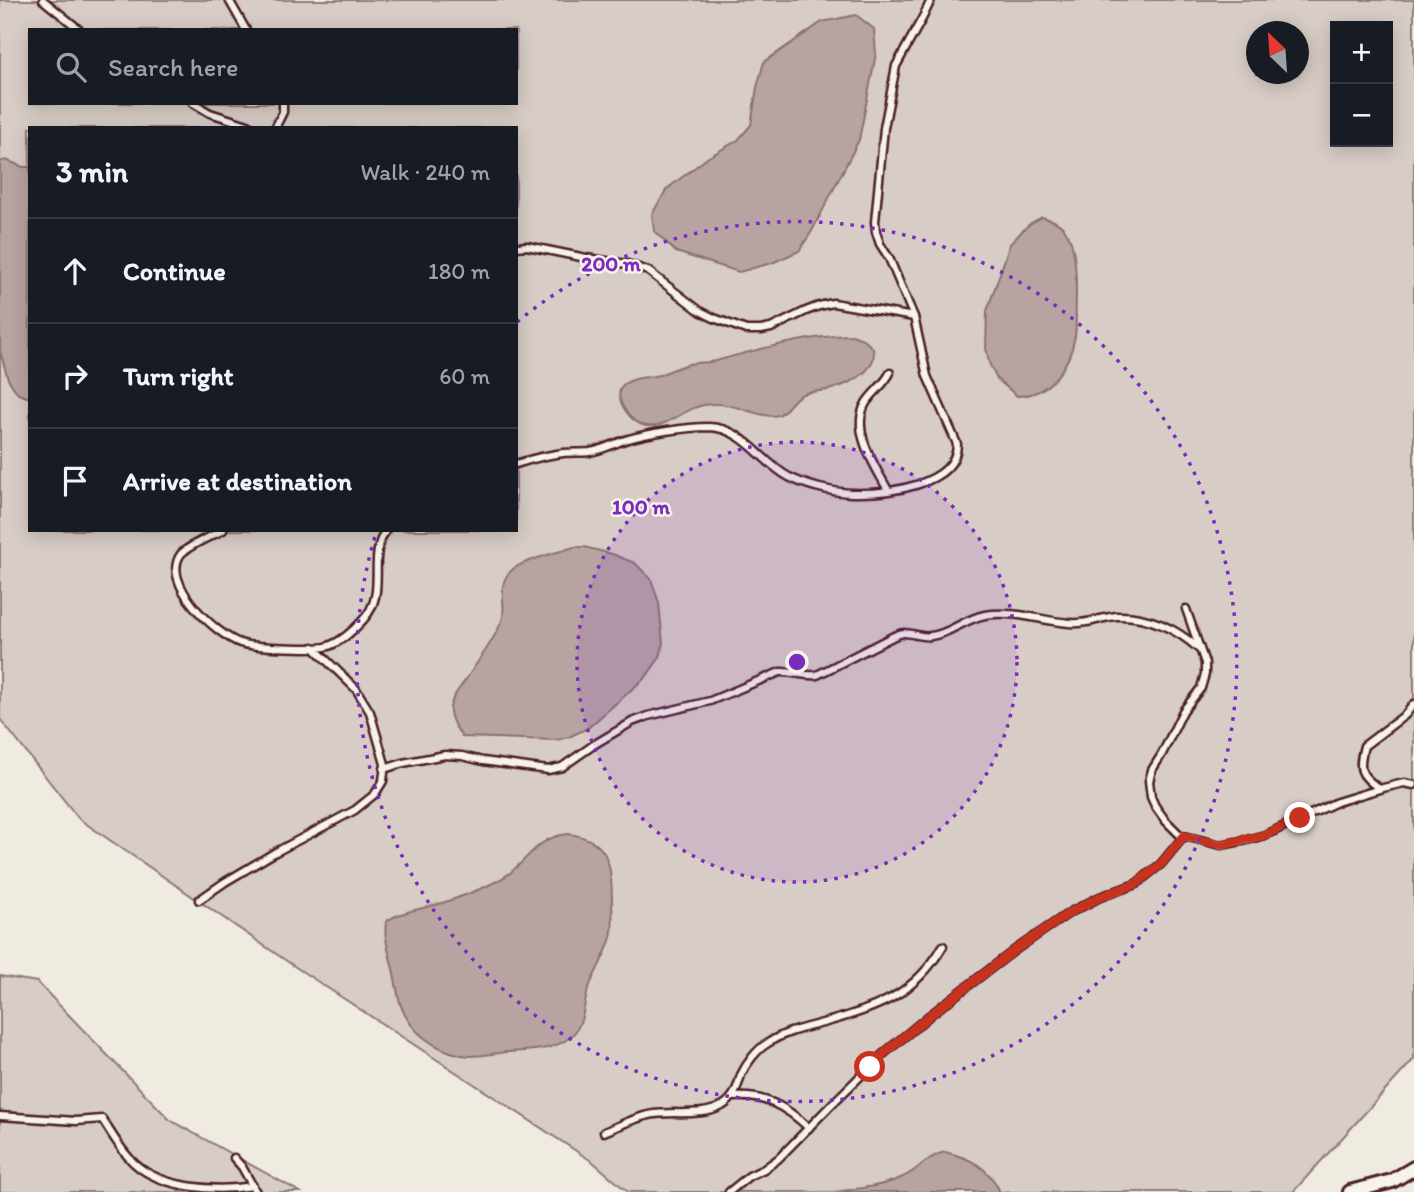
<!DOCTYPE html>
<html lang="en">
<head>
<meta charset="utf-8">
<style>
  :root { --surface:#171b24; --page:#242831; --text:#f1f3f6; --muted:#9ea1a6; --line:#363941 }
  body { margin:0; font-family:Itim,sans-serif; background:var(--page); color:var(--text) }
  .controls { position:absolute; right:21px; top:21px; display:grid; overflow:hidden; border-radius:0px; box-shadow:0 4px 18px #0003 }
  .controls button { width:63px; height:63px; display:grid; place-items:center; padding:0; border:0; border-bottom:2px solid var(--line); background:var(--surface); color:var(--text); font:35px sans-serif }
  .compass { position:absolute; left:1246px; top:21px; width:63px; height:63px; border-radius:50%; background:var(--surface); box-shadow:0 4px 18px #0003; rotate:335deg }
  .stop { position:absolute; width:21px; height:21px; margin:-16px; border:5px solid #c8321e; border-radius:50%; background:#fff }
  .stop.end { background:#c8321e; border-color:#fff; box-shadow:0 2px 7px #0008 }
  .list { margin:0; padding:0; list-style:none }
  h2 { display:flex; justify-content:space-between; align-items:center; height:91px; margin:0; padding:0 28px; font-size:30px }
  h2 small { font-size:23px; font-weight:400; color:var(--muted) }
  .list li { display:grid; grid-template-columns:46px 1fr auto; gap:21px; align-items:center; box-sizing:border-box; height:105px; padding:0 28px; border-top:2px solid var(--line) }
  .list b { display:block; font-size:26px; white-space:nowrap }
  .list em { font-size:23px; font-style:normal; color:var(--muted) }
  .icon { flex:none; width:38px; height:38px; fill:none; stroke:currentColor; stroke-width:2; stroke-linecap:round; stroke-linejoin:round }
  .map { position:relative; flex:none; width:1414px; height:1192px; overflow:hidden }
  .search { position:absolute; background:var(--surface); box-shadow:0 4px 18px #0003; left:28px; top:28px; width:490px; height:77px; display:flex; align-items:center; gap:18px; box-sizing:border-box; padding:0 24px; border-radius:0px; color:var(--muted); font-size:26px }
  .panel { position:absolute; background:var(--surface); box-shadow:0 4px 18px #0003; left:28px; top:126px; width:490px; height:406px; border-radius:0px }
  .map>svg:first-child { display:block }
</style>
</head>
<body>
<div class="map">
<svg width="1414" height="1192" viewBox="0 0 1414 1192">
  <rect width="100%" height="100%" fill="#f0ebe0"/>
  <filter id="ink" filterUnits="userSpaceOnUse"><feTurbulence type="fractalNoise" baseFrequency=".0143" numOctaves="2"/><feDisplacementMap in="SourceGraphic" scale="14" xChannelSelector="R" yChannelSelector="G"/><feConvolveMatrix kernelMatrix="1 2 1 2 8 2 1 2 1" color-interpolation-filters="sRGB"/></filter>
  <g filter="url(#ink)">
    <g fill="#d8cdc6" stroke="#917678" stroke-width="2" fill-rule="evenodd">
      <path d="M0,0H1414V1059L1293,1192H628L593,1162L294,966L79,819L0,719ZM1335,26H1388V142H1335ZM30,30H516V103H30ZM1256,32H1298V74H1256ZM30,128H516V530H30Z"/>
      <path d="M0,976L37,982L170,1120L300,1192H0Z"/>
    </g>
    <g fill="#b7a4a2" stroke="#8b6f72" stroke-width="2">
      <path d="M856,15L874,29L876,54L859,140L812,231L799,251L772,263L739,272L676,252L654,231L652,214L667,189L707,158L738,140L751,125L757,87L764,62L822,22Z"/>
      <path d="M6,160L23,167H30V398L18,394L8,379L0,351V162Z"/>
      <path d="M1042,217C1050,219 1060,222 1065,230C1077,246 1076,279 1076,298C1075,311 1077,324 1075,336C1070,366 1049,396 1017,396L997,379L989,363L986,348L987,311L1010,244L1024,229L1031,223Z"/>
      <path d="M852,335L863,339L873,348C879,370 850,384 832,389C822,392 810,390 801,395C790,400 786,417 772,416C752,415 735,403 715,404C708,404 701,405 694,408C678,414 658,433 640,424C629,419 612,397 623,385C632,377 648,378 659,375C669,371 679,367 689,364C698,362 707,363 716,361C759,349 806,336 852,335Z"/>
      <path d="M574,547H584L612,554L635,563L651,579L659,603L663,644L660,657L646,677L588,728L569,737L556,740L462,737C457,729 449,719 450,708C452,696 462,685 469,675C480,658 495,639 502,620C508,604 494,585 513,569C524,560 559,552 574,547Z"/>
      <path d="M568,834C609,839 611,863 612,899C612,911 614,925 611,937C606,956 595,971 588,990C583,1006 584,1027 569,1038C552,1051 527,1051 507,1052C495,1053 483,1056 470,1056C444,1054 417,1038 405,1015C398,1003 397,987 394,974C391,957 383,939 386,922C396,912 427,908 442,903C461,897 480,890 497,881C525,868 533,837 568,834Z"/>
      <path d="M945,1152C970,1158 989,1167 1000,1192H833C855,1189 882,1187 903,1177C917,1171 929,1155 945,1152Z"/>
    </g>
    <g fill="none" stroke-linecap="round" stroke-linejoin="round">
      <g stroke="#4a1f2b" stroke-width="11">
        <g id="service">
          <path d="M43,0L80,30"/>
          <path d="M229,0L246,30"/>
          <path d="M193,103L210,113L248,125L252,128"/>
          <path d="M275,128L283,112V103"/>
          <path d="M516,247L527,246L586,258L627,264L648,271L700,311L714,318L746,330H761L771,328L806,311L819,306L833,303L914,317"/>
          <path d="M516,464C531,459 548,455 563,453C572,452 581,453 590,452C602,450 613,444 625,440C648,433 686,427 709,427C744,428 761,462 789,477C807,486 832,492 851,493C883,494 957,487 957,444L927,376L914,317L889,258L880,244L876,232L875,222L884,128L896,66L923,17L931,0"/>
          <path d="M888,490C875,466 850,430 866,403C873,392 884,385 890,373"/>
          <path d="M223,530C212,536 189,545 181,554C160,582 215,634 240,643C250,647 320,650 329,646C342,641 354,630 363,620C389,592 366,559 386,530"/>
          <path d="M1186,609L1205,663V674L1201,688L1183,711L1162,754L1152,770L1149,781L1151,797L1155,806L1165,820L1180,835L1221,845L1247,840L1265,835L1337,802L1383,788L1404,783L1414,785"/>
          <path d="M384,769L403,763L445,755L462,756L483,761L548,770L562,767L595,744L632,722L648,716L710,701L780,672C793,671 804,677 817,675L894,636C897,635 901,633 904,633C913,633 921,638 931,636C950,634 966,618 985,615C1014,610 1042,621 1070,623C1087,625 1101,617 1117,616C1148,615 1177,629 1199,649"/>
          <path d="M1380,789C1359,775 1358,769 1364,746L1405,715L1414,704"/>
          <path d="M199,900L225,882L274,853L355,810L375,794L383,781L385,764L370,712L356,689L313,647"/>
          <path d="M733,1097C766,1095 785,1106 809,1128"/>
          <path d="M0,1116L76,1121L102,1119C112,1134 121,1151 134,1163C162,1189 217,1192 253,1186"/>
          <path d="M604,1132C619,1126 634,1118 649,1115C673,1110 700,1118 722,1106C735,1098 737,1088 741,1075C746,1064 757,1049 768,1043C784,1032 804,1028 823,1023C875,1009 915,995 943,946"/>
          <path d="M234,1158L242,1167L256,1192"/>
          <path d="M729,1192L749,1176L764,1169L778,1159L832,1104L881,1056L930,1015L1015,950L1069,913L1100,897L1136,884L1161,864L1184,836"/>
        </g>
      </g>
      <g stroke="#4a1f2b" stroke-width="18">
        <path id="minor" d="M1350,1192L1392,1181L1414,1168"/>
      </g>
      <use href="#service" stroke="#f7f3e8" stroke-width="6"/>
      <use href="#minor" stroke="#f7f3e8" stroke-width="12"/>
    </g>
  </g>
  <g fill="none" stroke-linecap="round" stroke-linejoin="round" filter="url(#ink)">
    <path stroke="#c8321e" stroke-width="9" d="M870,1067L881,1056L930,1015L1015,950L1069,913L1100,897L1136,884L1161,864L1184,836L1221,845L1265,835L1300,818"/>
  </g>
  <circle cx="797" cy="662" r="220" fill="#7b2cbf" fill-opacity=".12"/>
  <g fill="none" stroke="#7b2cbf" stroke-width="3.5" stroke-dasharray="3.5 7">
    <circle cx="797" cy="662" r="220"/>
    <path d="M517 322A440 440 0 1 1 376 533"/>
  </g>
  <circle cx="797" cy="662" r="10" fill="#7b2cbf" stroke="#f7f3e8" stroke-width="3.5"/>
  <g font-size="21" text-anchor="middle" font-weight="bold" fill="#7b2cbf" stroke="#f7f3e8" stroke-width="5" stroke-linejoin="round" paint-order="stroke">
    <text x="611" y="271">200 m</text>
    <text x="641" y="514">100 m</text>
  </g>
</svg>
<div class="controls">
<button>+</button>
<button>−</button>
</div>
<svg class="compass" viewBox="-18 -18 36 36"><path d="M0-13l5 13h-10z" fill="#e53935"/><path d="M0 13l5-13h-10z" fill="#9ea1a6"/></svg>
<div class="stop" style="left:870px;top:1067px"></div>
<div class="stop end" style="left:1300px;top:818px"></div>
<div class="search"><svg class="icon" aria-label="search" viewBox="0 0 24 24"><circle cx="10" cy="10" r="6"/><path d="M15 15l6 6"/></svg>Search here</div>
<section class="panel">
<h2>3 min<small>Walk · 240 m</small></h2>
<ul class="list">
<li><svg class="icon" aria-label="ahead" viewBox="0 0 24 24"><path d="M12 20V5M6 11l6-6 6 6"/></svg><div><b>Continue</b></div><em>180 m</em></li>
<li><svg class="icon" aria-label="right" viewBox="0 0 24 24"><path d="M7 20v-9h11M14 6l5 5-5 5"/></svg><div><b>Turn right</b></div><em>60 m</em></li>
<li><svg class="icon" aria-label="arrive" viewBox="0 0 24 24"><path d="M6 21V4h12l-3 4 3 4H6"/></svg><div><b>Arrive at destination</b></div></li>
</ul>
</section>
</div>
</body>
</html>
